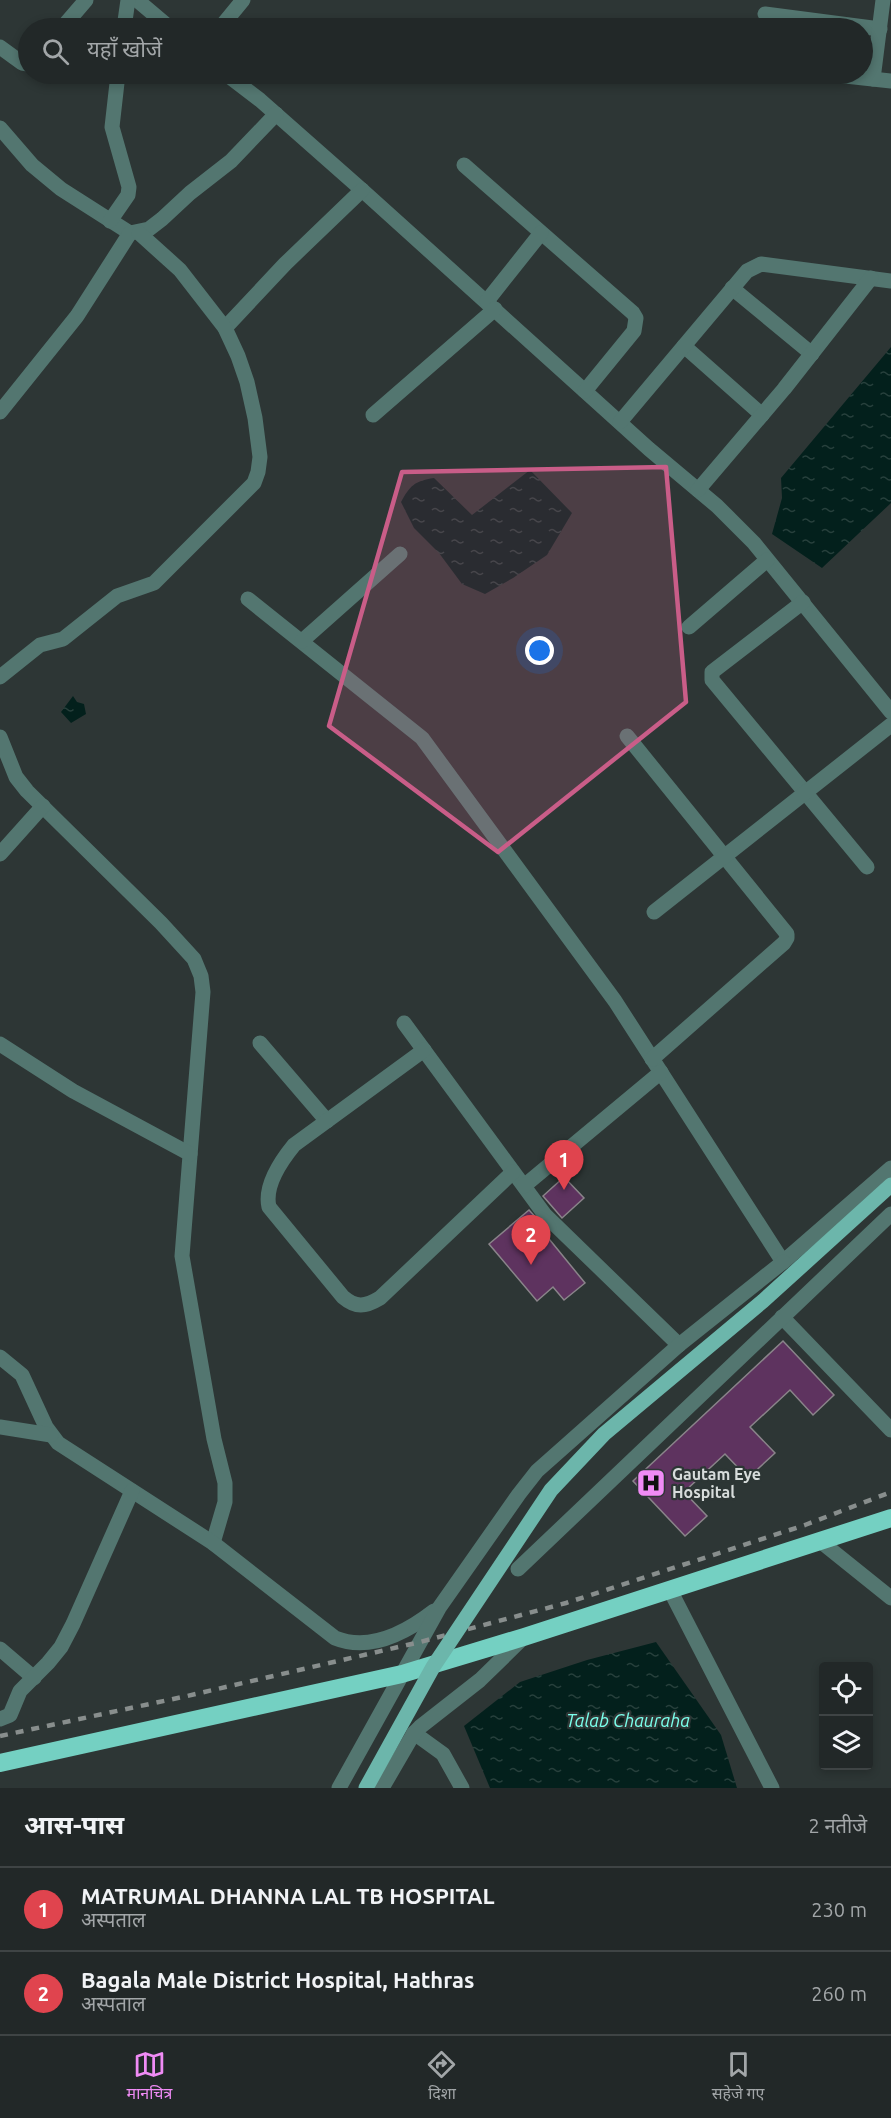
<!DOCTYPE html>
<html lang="hi">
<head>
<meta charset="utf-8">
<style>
  :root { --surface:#222828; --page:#2e3434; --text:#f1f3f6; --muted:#a2a6a8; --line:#3f4445; --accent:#f08bf5 }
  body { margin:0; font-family:Ubuntu,"Noto Sans Devanagari",sans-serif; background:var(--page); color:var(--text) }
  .controls { position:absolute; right:18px; bottom:18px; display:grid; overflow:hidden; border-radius:6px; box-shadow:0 3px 9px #0003 }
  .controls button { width:54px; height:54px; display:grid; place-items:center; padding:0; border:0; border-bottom:2px solid var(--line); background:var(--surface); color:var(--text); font:30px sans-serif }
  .you { position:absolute; left:540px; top:651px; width:21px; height:21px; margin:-15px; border:4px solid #fff; border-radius:50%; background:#1a73e8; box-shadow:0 0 0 9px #1a73e833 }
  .badge { display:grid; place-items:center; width:39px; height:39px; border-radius:50%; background:var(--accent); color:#fff; font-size:20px; font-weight:700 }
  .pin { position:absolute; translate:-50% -50px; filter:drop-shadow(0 2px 3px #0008) }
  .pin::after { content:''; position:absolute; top:32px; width:21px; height:18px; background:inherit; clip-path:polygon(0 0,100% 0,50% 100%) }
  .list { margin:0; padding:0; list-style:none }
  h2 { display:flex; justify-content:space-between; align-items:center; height:78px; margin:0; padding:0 24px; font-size:26px }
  h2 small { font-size:20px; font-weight:400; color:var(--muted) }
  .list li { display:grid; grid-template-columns:39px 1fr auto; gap:18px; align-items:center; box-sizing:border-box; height:84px; padding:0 24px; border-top:2px solid var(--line) }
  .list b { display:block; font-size:22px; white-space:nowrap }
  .list p { margin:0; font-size:20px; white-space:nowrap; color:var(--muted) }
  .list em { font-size:20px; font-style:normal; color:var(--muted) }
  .icon { flex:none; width:33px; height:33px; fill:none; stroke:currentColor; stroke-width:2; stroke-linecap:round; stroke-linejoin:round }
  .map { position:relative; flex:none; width:891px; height:1788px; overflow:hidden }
  .search { position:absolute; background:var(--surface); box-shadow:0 3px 9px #0003; left:18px; right:18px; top:18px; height:66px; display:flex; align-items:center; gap:15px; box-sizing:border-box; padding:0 21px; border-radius:33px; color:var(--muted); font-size:22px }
  .sheet { height:246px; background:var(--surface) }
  nav { display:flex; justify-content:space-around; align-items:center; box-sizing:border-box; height:84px; border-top:2px solid var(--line); background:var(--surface); font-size:16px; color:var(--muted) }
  nav a { display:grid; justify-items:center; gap:3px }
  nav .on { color:var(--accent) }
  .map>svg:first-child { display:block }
</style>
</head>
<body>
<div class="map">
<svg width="891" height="1788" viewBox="0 0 891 1788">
  <defs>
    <pattern id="water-ripples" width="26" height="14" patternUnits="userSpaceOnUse" patternTransform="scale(1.5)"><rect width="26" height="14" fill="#03201c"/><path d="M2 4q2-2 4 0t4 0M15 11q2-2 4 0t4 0" fill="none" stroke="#27403c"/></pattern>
  </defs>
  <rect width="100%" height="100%" fill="#2d3635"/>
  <g fill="url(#water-ripples)">
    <path d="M891,347V503L822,568L772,534L782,498L781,478Z"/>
    <path d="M530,470L572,513L547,555L513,578L485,594L462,584L439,553L414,528L401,502C410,486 414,481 434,478L472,515Z"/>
    <path d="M73,696L77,702L84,704L86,714L71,723L61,712Z"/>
    <path d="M656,1642L721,1735L737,1788H490L464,1726L520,1682L587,1660Z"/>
  </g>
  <g fill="#5e335f" stroke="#8a848a" stroke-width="1.5">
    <path d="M564,1177L584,1198L562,1218L543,1196Z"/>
    <path d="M529,1210L548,1231L545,1234L585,1283L564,1300L553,1287L537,1301L489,1244Z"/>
    <path d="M783,1341L834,1395L813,1415L790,1390L750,1427L775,1453L748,1478L725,1454L684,1492L707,1516L685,1536L633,1481Z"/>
  </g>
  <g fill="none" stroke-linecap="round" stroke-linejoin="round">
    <g stroke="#537670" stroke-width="15">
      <path d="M137,0L170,28"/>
      <path d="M765,14L880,29"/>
      <path d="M62,28L86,0"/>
      <path d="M124,28L128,0"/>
      <path d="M220,28L243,0"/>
      <path d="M0,47L22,63L28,64"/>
      <path d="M226,74L260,100L362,190L649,449L717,506L754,543L891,712"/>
      <path d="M827,74L891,81"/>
      <path d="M873,79L883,0"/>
      <path d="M0,128L32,165L61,189L130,233L149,229L162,219L190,193L231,161L276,114"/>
      <path d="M464,165L633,313L636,318L634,331L585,391"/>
      <path d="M110,221L128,195L129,187L112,127L118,74"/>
      <path d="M732,288L812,354"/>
      <path d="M487,301L541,233"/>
      <path d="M225,328L285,264L362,190"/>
      <path d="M684,346L762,415"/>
      <path d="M0,412L77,316L130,233"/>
      <path d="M373,415L495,309"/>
      <path d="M620,422L747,271L761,264L891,281"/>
      <path d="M698,490L784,389L871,278"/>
      <path d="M248,599L422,738L615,1001L783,1262L891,1168"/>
      <path d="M803,602L712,672V680L867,867"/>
      <path d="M689,627L767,560"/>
      <path d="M302,641L400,554"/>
      <path d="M0,677L40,645L63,639L117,596L154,583L254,483L258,472L260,457L255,418L247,382L238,356L225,328L180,270L139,233"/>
      <path d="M627,736L787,934V938L784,943L652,1059"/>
      <path d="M0,737L16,777L27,791L161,923L194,959L201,976L203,992L182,1256L214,1439L225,1483V1502L213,1543"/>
      <path d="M0,854L43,806"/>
      <path d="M654,912L891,725"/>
      <path d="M404,1023L545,1215L679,1345"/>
      <path d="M260,1043L327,1121"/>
      <path d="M0,1044L73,1091L190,1154"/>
      <path d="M424,1050L294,1145C281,1161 264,1186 269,1207L343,1297C356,1308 365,1307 380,1298L513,1172"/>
      <path d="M524,1186L661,1072"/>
      <path d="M782,1317L891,1430"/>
      <path d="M0,1357L22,1375L46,1427L58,1443L213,1543L335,1638C370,1652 407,1632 434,1611"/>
      <path d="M0,1427L51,1435"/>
      <path d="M820,1541L891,1598"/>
      <path d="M518,1569L891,1214"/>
      <path d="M670,1590L772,1788"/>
      <path d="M0,1649L34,1678"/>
      <path d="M0,1719L10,1715L20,1691L48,1663L61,1647L73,1624L132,1491"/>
      <path d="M414,1733L443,1754L462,1788"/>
      <path d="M339,1788L439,1608L519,1494L537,1471L679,1345L783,1262"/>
      <path d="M382,1788L414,1733L420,1727L480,1680L524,1637"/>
    </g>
    <path stroke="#74d0c2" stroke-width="18" d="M0,1763L402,1674L524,1637L891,1518"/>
    <path stroke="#888e8d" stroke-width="4.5" stroke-dasharray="8 8" stroke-linecap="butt" d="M0,1736L187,1696L420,1642L566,1603L805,1525L891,1492"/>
    <path stroke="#6cb6ab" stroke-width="15" d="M366,1788L433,1667L551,1490L604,1434L763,1301L891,1185"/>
  </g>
  <path fill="#c95d88" fill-opacity="0.2" stroke="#c95d88" stroke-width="4.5" stroke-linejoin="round" d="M666,467L686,702L498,852L329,726L402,472Z"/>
  <defs>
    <g id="hospital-square" transform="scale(1.5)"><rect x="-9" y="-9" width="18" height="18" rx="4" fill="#f08bf5" stroke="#2d3635"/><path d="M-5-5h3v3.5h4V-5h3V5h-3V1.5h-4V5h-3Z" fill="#111"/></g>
  </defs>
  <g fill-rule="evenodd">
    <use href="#hospital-square" x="651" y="1483"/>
  </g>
  <g text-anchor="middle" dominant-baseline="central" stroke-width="4.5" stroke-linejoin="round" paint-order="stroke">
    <g font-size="16" font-weight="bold" fill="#d7dcdb" stroke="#2d3635" text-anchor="start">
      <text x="672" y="1474">Gautam Eye<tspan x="672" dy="18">Hospital</tspan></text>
    </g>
    <g font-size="18" font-style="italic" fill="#7bffec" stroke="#2d3635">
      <text x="628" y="1720">Talab Chauraha</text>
    </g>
  </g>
</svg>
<div class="controls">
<button><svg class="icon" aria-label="locate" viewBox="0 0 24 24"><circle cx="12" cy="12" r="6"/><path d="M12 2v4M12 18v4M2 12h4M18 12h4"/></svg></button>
<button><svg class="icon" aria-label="layers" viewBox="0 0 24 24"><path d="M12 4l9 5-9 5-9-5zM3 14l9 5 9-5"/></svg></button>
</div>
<div class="you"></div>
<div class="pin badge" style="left:564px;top:1190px;background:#e0444e">1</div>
<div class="pin badge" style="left:531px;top:1265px;background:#e0444e">2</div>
<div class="search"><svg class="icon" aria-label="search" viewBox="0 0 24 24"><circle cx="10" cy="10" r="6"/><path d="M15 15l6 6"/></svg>यहाँ खोजें</div>
</div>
<section class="sheet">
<h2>आस-पास<small>2 नतीजे</small></h2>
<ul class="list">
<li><span class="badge" style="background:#e0444e">1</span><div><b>MATRUMAL DHANNA LAL TB HOSPITAL</b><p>अस्पताल</p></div><em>230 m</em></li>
<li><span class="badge" style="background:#e0444e">2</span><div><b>Bagala Male District Hospital, Hathras</b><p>अस्पताल</p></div><em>260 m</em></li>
</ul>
</section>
<nav>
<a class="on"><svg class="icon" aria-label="map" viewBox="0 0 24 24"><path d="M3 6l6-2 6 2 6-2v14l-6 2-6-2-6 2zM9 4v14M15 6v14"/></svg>मानचित्र</a>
<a><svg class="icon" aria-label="directions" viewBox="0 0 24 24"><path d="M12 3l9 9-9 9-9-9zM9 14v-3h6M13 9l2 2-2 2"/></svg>दिशा</a>
<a><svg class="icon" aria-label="saved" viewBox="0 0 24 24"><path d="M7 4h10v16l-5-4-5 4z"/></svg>सहेजे गए</a>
</nav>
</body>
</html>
